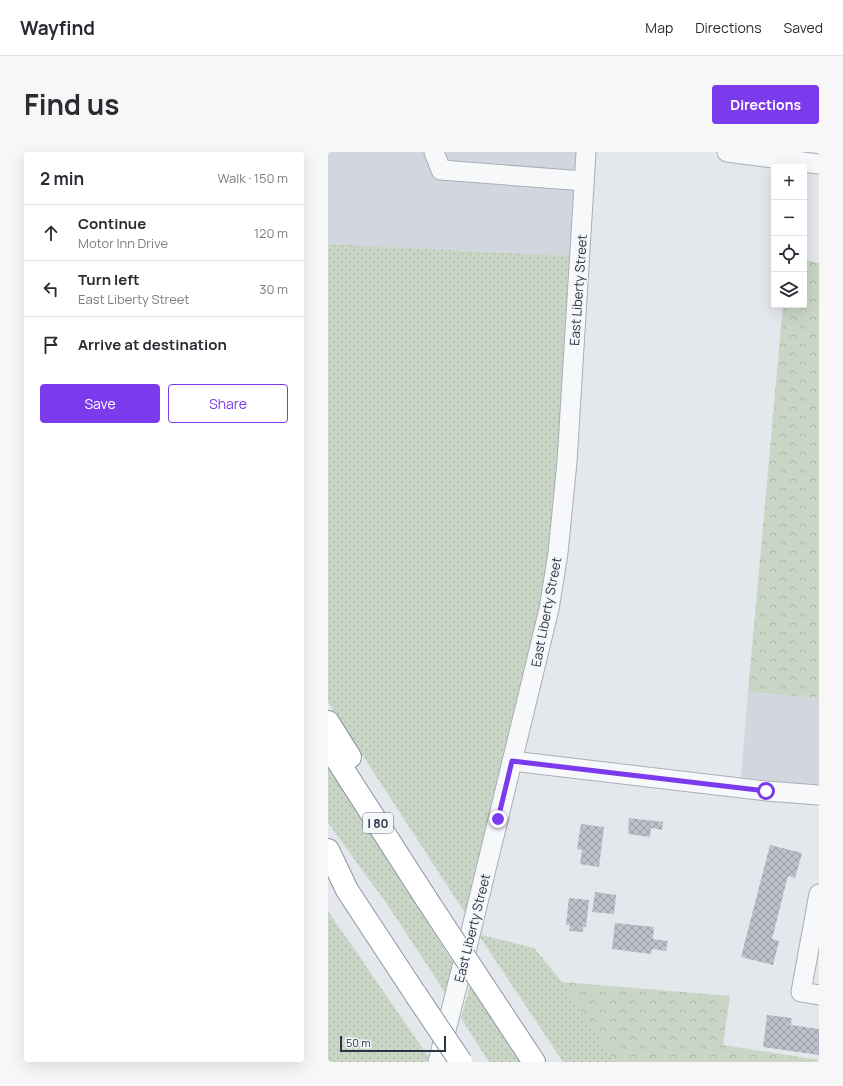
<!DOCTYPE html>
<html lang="en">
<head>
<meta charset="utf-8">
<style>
  :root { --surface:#fff; --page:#f7f7f7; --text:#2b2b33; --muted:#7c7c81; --line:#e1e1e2; --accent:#7c3aed }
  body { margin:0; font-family:Manrope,sans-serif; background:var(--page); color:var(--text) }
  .controls { position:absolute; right:12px; top:12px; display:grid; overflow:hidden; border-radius:4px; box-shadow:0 4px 16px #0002 }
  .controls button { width:36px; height:36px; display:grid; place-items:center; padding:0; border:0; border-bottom:1px solid var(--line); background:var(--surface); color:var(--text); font:20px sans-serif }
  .scale { position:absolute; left:12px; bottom:10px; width:106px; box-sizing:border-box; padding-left:4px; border:2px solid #2b3445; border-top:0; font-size:11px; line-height:14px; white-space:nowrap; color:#2b3445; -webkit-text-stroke:3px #f4f6f9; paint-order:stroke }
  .stop { position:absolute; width:12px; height:12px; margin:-9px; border:3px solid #7c3aed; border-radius:50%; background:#fff }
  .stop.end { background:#7c3aed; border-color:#fff; box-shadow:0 1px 4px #0008 }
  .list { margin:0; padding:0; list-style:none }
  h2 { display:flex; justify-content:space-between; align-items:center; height:52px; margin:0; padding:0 16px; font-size:17px }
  h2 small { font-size:13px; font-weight:400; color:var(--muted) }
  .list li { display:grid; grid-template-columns:26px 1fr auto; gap:12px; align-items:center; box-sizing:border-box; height:56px; padding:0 16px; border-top:1px solid var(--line) }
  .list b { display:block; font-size:15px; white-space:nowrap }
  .list p { margin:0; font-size:13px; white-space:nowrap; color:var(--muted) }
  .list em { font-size:13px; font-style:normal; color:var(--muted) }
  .actions { display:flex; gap:8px; padding:12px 16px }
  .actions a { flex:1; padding:9px 0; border:1px solid var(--accent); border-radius:4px; text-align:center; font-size:14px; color:var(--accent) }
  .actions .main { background:var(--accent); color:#fff }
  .icon { flex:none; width:22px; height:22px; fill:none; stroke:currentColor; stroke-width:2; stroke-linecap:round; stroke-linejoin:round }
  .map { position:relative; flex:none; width:491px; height:910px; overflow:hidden; border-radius:4px }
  header { display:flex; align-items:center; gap:24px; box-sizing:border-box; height:56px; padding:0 20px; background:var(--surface); border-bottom:1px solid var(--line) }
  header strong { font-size:19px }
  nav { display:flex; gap:22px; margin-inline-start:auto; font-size:14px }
  .intro { display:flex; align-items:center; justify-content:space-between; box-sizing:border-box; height:96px; padding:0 24px }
  h1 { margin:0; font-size:28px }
  .button { padding:10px 18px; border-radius:4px; background:var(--accent); color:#fff; font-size:14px; font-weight:700 }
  main { display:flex; gap:24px; padding:0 24px }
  aside { flex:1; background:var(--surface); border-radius:4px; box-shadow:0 4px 16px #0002 }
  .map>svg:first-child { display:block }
</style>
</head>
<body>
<header>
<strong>Wayfind</strong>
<nav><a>Map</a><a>Directions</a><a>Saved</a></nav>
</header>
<div class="intro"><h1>Find us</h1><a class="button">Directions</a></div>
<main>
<aside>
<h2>2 min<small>Walk · 150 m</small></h2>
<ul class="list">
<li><svg class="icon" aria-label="ahead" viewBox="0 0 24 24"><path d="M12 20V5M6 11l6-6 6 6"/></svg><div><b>Continue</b><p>Motor Inn Drive</p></div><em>120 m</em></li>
<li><svg class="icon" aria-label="left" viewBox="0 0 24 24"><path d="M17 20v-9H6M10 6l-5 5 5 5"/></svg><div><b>Turn left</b><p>East Liberty Street</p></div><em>30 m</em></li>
<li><svg class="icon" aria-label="arrive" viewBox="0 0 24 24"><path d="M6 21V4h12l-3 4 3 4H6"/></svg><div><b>Arrive at destination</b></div></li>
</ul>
<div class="actions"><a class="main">Save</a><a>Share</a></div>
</aside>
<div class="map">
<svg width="491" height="910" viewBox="0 0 491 910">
  <defs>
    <pattern id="grass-dots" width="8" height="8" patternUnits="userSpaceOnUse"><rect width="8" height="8" fill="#c9d6c5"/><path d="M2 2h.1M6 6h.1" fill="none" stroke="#adb8ab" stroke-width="1.8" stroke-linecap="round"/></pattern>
    <pattern id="forest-crowns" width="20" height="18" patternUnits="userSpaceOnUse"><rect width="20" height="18" fill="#c9d6c5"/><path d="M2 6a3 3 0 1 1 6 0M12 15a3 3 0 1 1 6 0" fill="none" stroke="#adb8ab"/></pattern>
    <pattern id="building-cross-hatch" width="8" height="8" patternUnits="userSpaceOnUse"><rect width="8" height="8" fill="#bbc0ca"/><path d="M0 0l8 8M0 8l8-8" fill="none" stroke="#989da6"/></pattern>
  </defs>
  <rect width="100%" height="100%" fill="#e4e7ec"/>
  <g fill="#d2d6de">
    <path d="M0,0H253L245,104L0,92Z"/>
    <path d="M420,540L491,546V633L413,626Z"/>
  </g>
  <g fill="url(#grass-dots)">
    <path d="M0,92L245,104C238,204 236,308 221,407C204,528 168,646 139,764L0,550Z"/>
    <path d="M0,615L126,812L118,842L59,752L0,671Z"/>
    <path d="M0,759L102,907L101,910H0Z"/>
    <path d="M150,782L206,796L234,830L287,910H235Z"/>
    <path d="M142,834L192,910H161L133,866Z"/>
  </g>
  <g fill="url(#forest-crowns)">
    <path d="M476,108L491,111V546L420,540L455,153H476Z"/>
    <path d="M234,830L402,844L395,893L491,908V910H287Z"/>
  </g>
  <g fill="url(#building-cross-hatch)">
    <path d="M301,666L335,670L334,678L323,676L322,685L300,682Z"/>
    <path d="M253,672L276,675L271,715L252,712L254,698L249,697Z"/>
    <path d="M442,693L474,701L467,726L460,724L444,787L451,789L445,813L413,805Z"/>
    <path d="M267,740L288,743L286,762L264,760Z"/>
    <path d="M241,746L261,748L258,775H255V780L241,779L242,773H238Z"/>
    <path d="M287,771L326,775L325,787L340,789L338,799L324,797L323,802L284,797Z"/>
    <path d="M439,863L464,866L463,873L491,877V903L435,895Z"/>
  </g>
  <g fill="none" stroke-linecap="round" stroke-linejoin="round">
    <g stroke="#a9aeb7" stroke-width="21">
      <g id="minor">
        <path d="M106,0L113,18L256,29"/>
        <path d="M399,0L491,12"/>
        <path d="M184,609L438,639L491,643"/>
        <path d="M491,742L473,840L491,843"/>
        <path d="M110,910L144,775L221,457L230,401L239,310L258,0"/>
      </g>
    </g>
    <g stroke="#8b94a3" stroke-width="24">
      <g id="highway">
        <path d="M0,570L22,605"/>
        <path d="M0,594L99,748"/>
        <path d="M0,698L19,738L88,843"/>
        <path d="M165,848L206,910"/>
      </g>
    </g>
    <use href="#minor" stroke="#f7f8fa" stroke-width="19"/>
    <use href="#highway" stroke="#fff" stroke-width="22"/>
    <g stroke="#8b94a3" stroke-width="24" stroke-linecap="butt">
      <g id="highway-bridge">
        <path d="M99,748L165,848"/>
        <path d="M88,843L133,910"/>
      </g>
    </g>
    <use href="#highway-bridge" stroke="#fff" stroke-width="22"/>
  </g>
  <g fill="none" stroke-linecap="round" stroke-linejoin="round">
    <path stroke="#7c3aed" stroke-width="5" d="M170,667L184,609L438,639"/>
  </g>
  <g text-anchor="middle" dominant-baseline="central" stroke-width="3" stroke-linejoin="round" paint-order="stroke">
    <rect fill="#f4f6f9" stroke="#676e7b" stroke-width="1" x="35" y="661" width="30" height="20" rx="3"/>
    <g font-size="12" font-weight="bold" fill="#2b3445">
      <text x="50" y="671">I 80</text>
    </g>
    <g font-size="13" fill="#2b3445" stroke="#f4f6f9">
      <text transform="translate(250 138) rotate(-86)">East Liberty Street</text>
      <text transform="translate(218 460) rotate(-79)">East Liberty Street</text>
      <text transform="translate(144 776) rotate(-76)">East Liberty Street</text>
    </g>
  </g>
</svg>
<div class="controls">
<button>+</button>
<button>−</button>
<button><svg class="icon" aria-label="locate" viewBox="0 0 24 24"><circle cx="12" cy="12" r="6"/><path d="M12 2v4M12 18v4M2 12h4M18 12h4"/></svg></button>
<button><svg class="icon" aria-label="layers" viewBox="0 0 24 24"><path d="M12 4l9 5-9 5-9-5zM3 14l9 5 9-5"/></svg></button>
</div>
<div class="scale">50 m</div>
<div class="stop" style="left:438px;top:639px"></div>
<div class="stop end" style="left:170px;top:667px"></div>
</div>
</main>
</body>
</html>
